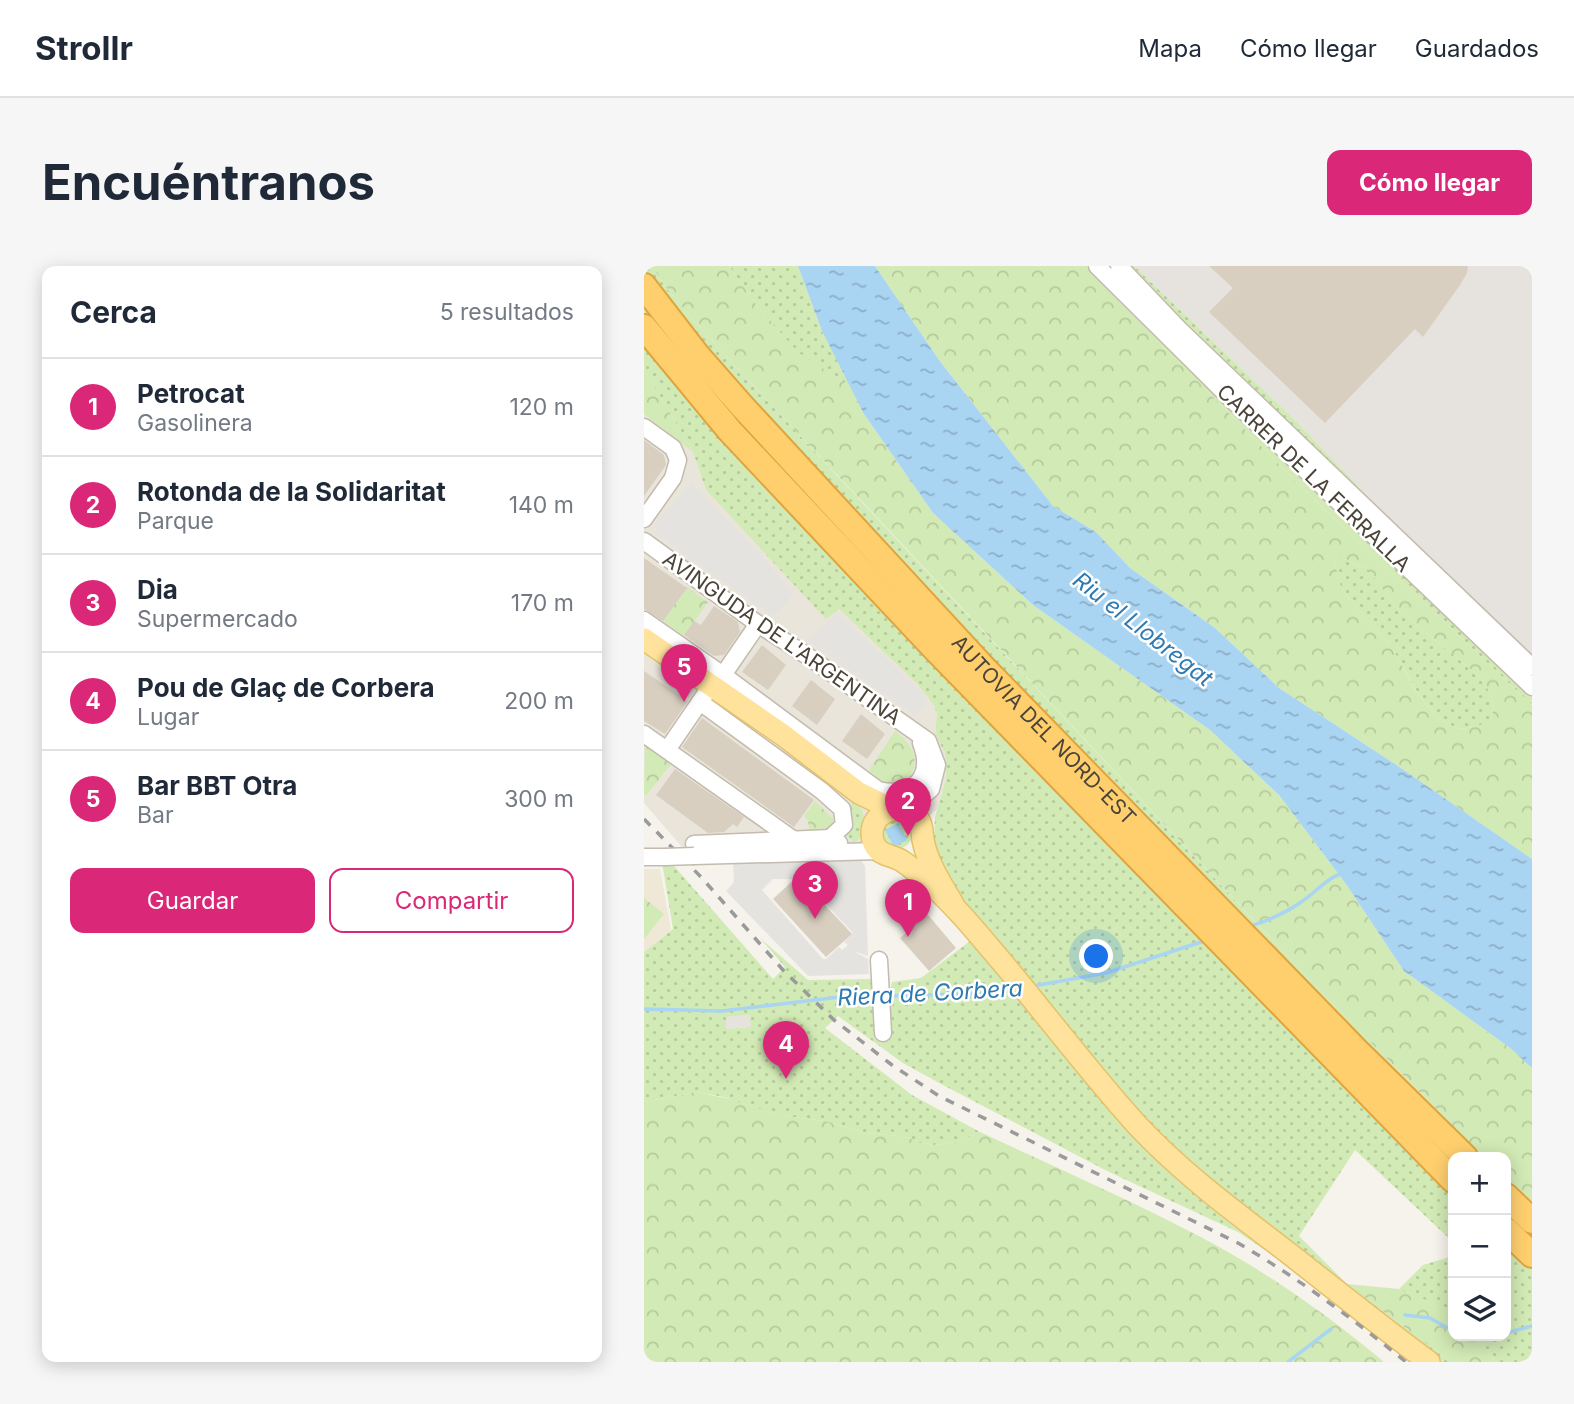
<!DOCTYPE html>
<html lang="es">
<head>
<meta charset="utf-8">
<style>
  :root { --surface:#fff; --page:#f6f6f7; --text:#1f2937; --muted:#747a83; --line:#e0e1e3; --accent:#db2777 }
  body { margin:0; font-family:Inter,sans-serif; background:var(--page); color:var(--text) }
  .controls { position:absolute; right:21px; bottom:21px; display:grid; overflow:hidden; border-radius:14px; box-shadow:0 4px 18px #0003 }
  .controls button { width:63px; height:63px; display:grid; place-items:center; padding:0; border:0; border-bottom:2px solid var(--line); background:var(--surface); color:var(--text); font:35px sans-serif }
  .you { position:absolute; left:453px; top:691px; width:24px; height:24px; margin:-18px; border:5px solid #fff; border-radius:50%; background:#1a73e8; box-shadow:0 0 0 10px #1a73e833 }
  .badge { display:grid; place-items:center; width:46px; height:46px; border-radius:50%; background:var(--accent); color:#fff; font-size:23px; font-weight:700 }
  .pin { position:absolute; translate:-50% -58px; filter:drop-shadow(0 2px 4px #0008) }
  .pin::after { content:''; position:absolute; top:37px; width:24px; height:21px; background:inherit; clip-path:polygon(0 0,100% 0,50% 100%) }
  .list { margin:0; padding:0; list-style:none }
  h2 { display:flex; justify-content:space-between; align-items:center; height:91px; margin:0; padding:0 28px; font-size:30px }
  h2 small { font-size:23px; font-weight:400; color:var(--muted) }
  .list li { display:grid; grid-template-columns:46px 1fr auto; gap:21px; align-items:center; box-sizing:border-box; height:98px; padding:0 28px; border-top:2px solid var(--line) }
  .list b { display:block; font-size:26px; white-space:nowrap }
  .list p { margin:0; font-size:23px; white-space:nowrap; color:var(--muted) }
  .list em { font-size:23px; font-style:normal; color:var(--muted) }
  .actions { display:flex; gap:14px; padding:21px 28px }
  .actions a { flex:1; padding:16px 0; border:2px solid var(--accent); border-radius:14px; text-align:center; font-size:24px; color:var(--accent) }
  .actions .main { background:var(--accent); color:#fff }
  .icon { flex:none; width:38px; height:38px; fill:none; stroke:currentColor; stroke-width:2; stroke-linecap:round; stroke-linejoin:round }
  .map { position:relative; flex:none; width:888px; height:1096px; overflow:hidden; border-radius:14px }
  header { display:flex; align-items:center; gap:42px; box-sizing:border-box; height:98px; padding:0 35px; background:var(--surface); border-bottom:2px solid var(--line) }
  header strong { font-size:33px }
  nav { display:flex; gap:38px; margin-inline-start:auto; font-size:24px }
  .intro { display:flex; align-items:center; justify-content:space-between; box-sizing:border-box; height:168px; padding:0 42px }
  h1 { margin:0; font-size:49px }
  .button { padding:18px 32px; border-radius:14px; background:var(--accent); color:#fff; font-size:24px; font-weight:700 }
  main { display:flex; gap:42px; padding:0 42px }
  aside { flex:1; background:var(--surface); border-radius:14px; box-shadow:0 4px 18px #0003 }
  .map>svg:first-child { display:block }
</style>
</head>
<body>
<header>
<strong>Strollr</strong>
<nav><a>Mapa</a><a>Cómo llegar</a><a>Guardados</a></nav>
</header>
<div class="intro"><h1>Encuéntranos</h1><a class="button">Cómo llegar</a></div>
<main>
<aside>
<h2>Cerca<small>5 resultados</small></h2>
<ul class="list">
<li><span class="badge">1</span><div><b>Petrocat</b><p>Gasolinera</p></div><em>120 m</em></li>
<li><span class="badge">2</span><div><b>Rotonda de la Solidaritat</b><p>Parque</p></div><em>140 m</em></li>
<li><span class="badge">3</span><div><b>Dia</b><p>Supermercado</p></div><em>170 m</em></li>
<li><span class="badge">4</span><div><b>Pou de Glaç de Corbera</b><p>Lugar</p></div><em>200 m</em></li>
<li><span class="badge">5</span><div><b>Bar BBT Otra</b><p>Bar</p></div><em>300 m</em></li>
</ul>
<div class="actions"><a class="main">Guardar</a><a>Compartir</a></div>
</aside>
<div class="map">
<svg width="888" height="1096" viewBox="0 0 888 1096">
  <defs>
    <pattern id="grass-dots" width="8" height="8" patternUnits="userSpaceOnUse" patternTransform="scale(1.75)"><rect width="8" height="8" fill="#d2eab5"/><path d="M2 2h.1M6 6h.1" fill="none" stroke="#b6ca9c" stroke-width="1.8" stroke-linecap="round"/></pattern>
    <pattern id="forest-crowns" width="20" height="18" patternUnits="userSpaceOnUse" patternTransform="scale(1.75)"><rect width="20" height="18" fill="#d2eab5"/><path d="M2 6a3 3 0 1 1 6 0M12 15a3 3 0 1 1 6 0" fill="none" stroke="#b6ca9c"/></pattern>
    <pattern id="water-ripples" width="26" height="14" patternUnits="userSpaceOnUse" patternTransform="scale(1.75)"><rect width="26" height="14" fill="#a9d4f2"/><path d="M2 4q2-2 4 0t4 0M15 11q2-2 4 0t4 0" fill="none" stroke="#8caec5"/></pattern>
  </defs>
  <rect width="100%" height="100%" fill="#f6f3ec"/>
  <path fill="#eae5da" d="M0,103L49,186L62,224L182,352L195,343L272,417L289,438L293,448L291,468L301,487L302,513L293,543L254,577L51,596L0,537Z"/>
  <g fill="#e6e2dd">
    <path d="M490,0H888V392L740,247L649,152Z"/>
    <path d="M106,749L108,761L82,763V751Z"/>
  </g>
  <path fill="#efe8d6" d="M0,603H16L27,664L0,686Z"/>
  <g fill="url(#grass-dots)" fill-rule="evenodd">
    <path d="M0,0H8L26,27L93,102L228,247L682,731L840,891H809V976L711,884L655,970L703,1018L807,1096H772L661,1011L594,966L463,905L297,818L259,797L194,750L181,762L268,829L336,866L314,876L289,879L256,870L222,867L181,855L132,849L80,831L53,826L0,836V686L29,663L16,584L129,713L141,701L116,672L164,714L227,713L228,722L247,721L248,716L277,712L342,663L294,601L290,572L291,551L302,513L301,487L291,468L293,448L289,438L272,417L195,343L182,353L62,224L49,186L0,103ZM106,749L107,761L82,763V751Z"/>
    <path d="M85,0H154L178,65L207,121L154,87L113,40Z"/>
    <path d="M441,0H490L649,152L740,247L888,392V439L656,220Z"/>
    <path d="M696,291L725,304L753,342L837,412C850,430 860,456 829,461C822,463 815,463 808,460C771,440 767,406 743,376C729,357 710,342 698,322C693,314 693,304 691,296Z"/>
    <path d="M212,533C222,547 225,567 210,577L198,564L201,545Z"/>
    <circle cx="253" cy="568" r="15"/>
    <path d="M254,623L260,625L267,634L247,651V626Z"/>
    <path d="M862,912L888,936V1096H851L834,1070H862Z"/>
    <path d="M809,990V1047L755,1023L779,999Z"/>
  </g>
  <g fill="url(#forest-crowns)" fill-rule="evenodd">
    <path d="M8,0H85L113,40L154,86L207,121L220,148L289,247L389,339L566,464L635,529L702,618L760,705L866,782L888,802V936L862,912V891H840L682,731L93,102L26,27Z"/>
    <path d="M231,0H441L656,220L888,439V593L757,502L635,422L571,362L486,302L452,266L409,240L295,94ZM696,291L725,304L753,342L837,412C850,430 860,455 829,461C822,463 815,463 808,460C771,440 767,407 743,376C729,357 710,342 698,322C694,314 693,305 691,296Z"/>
    <path d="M0,103L49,186L0,148Z"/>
    <path d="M43,321L64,336L40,370L19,355Z"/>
    <path d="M251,465C268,478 278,494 264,513L252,519L237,515L225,504Z"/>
    <path d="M1,478L28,497L2,530L0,528Z"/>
    <path d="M171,535L189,553V559L185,563L178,562L165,564L164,555L160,550Z"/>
    <path d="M0,632L20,648L0,673Z"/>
    <path d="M53,826L90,834L132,849L181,855L222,867L256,870L289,879L314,876L336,866C413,902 493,937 568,977C630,1011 686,1051 740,1096H0V836Z"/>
    <path d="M703,1018L755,1023L805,1043L809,1047V1070H834L851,1096H807Z"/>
  </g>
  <g fill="#e5e3e0" fill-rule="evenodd">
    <path d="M47,217L110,281L150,327L130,351L13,269L11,256Z"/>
    <path d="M194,347L279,428L284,439L268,447L163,374Z"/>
    <path d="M216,593L221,600L224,690L209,685L224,693L225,708L164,710L82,625L90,616L89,596ZM155,610L209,667L200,676L204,679L198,684L195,681L182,693H179L118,624L129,613H151Z"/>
  </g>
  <g fill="url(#water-ripples)">
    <path d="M154,0H231L295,94L409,240L452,266L486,302L571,362L635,422L757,502L888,593V802L866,782L760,705L702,618L635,529L566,464L389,339L289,247L220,148L178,65Z"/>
    <path d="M254,557L263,574L250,581L241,564Z"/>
  </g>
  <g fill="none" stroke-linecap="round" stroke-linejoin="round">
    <g stroke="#a9d4f2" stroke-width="3.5">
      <path d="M604,661C623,655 644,646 660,634C673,625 682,613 696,608"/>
      <path d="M389,720L462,707L563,674"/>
      <path d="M242,730L356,727L371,724"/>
      <path d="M0,743L78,745L213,729H231"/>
      <path d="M761,1049L786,1052L809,1065"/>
      <path d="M862,1067L888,1060"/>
      <path d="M816,1070L828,1074L853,1070"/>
      <path d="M644,1096L687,1063"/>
    </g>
  </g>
  <g fill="#d8cfc1">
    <path d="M565,0H824L823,7L816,19L779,71L771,63L681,157L565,46L589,22Z"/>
    <path d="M0,174L20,189L22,199L0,230Z"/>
    <path d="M0,292L43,322L19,355L0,343Z"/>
    <path d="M70,340L94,356L96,366L80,389L70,390L40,369L50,355L57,359Z"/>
    <path d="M118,379L142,399L124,424L98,406Z"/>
    <path d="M0,405L44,435L21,468L0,455Z"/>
    <path d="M167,414L191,433L173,459L148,440Z"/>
    <path d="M217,448L241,468L223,493L198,475Z"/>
    <path d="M58,452L170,534L150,561L38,481Z"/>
    <path d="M31,503L100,551L93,561L89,558L80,566L64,567L12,529Z"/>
    <path d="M154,610L208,668L182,691L129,633Z"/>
    <path d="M274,637L312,682L285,705L256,672L263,666L253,655Z"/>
  </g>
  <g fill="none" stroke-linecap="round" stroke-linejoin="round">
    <g stroke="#c2bbae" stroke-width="19">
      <g id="minor">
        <path d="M453,0L584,130L888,421"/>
        <path d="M475,0L535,63L888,401"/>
        <path d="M0,161L29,182L34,194L29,212L0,253"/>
        <path d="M0,275L114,358L165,391L284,475L293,499L287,523L278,531L253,543"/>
        <path d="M0,354L79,409L234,524C270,532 290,511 277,477"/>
        <path d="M79,409L114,358"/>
        <path d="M56,436L178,525L198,543L200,559L186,572"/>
        <path d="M0,468L150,574"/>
        <path d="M23,484L62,427"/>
        <path d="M50,578L186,572L195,577"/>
        <path d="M50,590L235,585"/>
        <path d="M0,591H21"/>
        <path d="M235,694L239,767"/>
      </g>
    </g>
    <g stroke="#e6c16a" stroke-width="24">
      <g id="major">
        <path d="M0,373L139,469L215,527L248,543"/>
        <path d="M309,638C296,616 280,592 278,566C276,531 220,539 229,575C233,590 247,588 258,595C266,600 275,608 283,615C311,639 334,668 358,696C403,750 446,807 493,859C537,906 588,944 638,982C687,1020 735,1059 785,1096"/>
      </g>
    </g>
    <g stroke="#e0a43c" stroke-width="28">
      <g id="highway">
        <path id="s1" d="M0,20L54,90L97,139L337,399L713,785L821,891"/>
        <path d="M0,61L86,165L291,383L809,914"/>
        <path d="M862,930L888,955"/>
        <path d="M862,964L888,989"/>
      </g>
    </g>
    <use href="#minor" stroke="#fff" stroke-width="16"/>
    <use href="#major" stroke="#ffe39c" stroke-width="21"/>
    <use href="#highway" stroke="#ffcf6e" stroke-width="24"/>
    <path stroke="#9a9a9a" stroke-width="3.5" stroke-dasharray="9 9" stroke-linecap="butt" d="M0,553L57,611L139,704L190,754L248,799L295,830L594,977C654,1012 709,1053 762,1096"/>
    <g stroke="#c2bbae" stroke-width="19" stroke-linecap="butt">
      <path id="minor-bridge" d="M21,591L50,590"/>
    </g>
    <use href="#minor-bridge" stroke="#fff" stroke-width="16"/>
  </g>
  <g text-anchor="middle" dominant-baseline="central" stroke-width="5" stroke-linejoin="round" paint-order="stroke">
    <g font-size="21" fill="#4b4439" stroke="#fff">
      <text transform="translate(670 212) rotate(44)">CARRER DE LA FERRALLA</text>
      <text transform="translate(138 372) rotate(35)">AVINGUDA DE L'ARGENTINA</text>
      <text stroke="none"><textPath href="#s1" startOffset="598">AUTOVIA DEL NORD-EST</textPath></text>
    </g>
    <g font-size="23" font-style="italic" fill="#2e7ab2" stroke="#fff">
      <text transform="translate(499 363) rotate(38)">Riu el Llobregat</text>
      <text transform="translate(286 727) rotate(-3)">Riera de Corbera</text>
    </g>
  </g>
</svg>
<div class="controls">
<button>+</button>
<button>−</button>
<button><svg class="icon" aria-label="layers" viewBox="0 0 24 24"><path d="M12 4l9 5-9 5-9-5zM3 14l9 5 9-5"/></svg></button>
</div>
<div class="you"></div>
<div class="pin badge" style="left:264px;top:671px">1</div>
<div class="pin badge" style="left:264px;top:570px">2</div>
<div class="pin badge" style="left:171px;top:653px">3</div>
<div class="pin badge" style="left:142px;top:813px">4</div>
<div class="pin badge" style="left:40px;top:436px">5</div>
</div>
</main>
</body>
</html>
